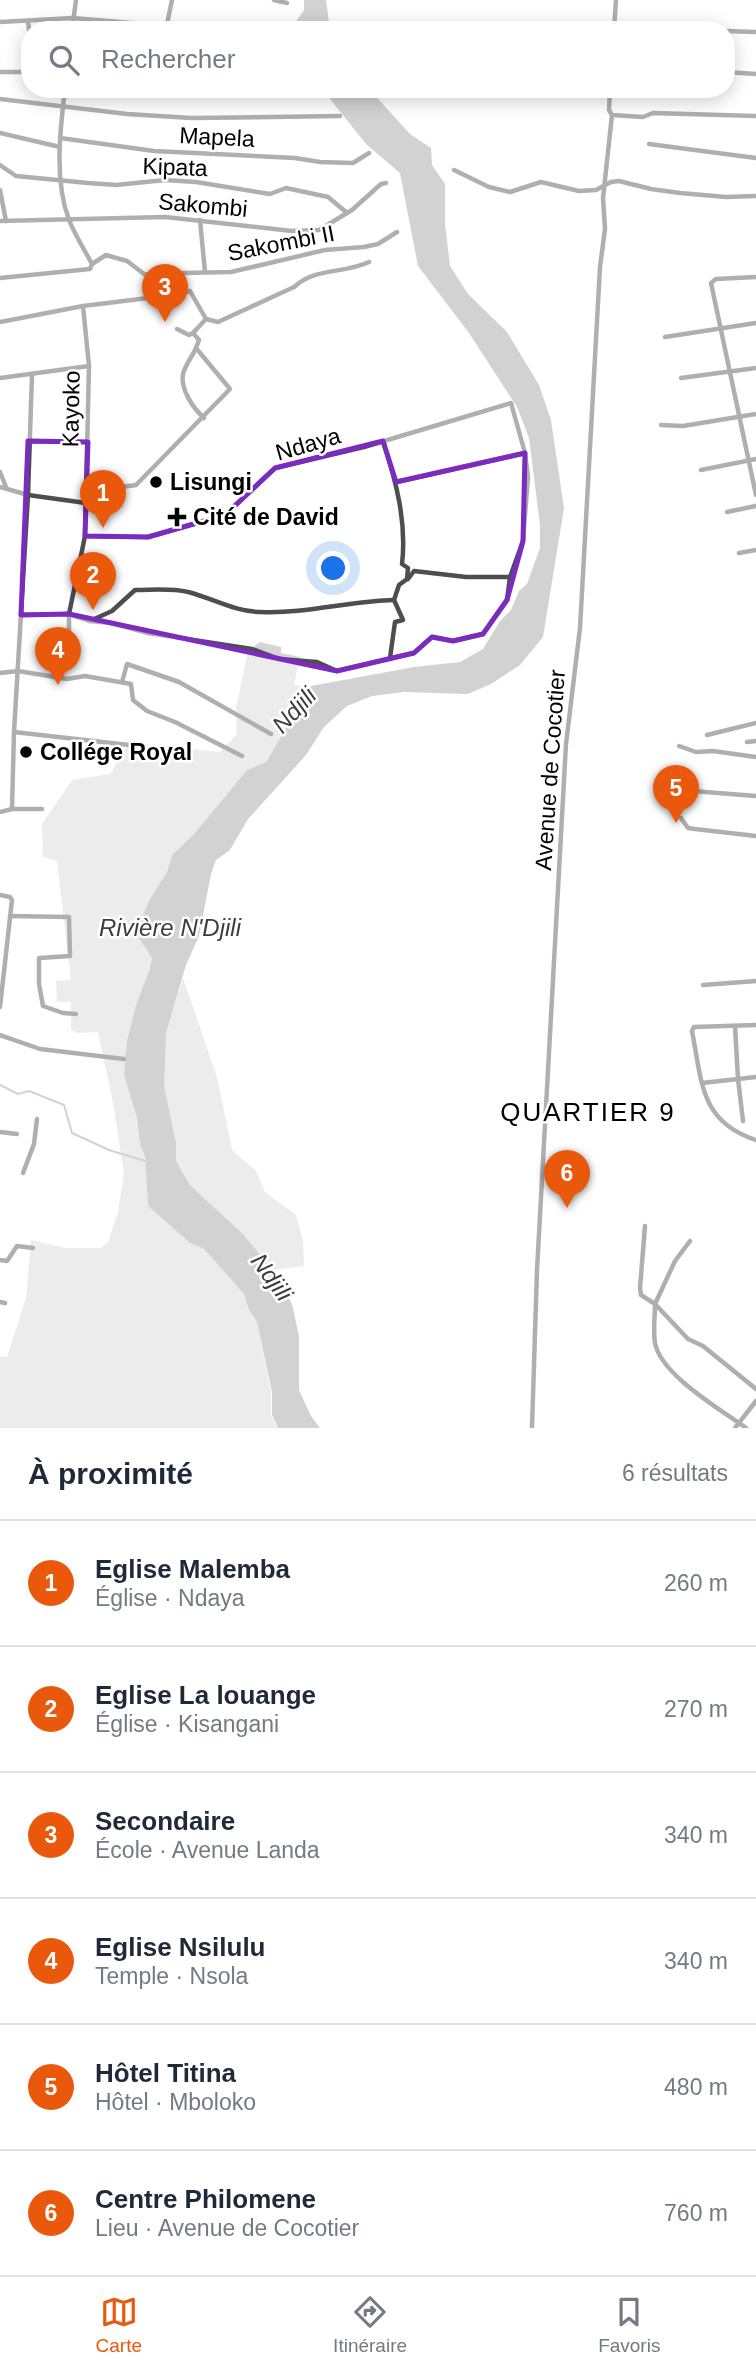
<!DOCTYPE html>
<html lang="fr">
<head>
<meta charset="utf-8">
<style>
  :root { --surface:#fff; --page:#f2f2f3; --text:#1f2937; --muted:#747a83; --line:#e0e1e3; --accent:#ea580c }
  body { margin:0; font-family:Arial,sans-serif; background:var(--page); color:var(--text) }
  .you { position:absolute; left:334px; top:569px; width:24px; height:24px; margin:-18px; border:5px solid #fff; border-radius:50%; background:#1a73e8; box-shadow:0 0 0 10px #1a73e833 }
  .badge { display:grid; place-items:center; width:46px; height:46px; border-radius:50%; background:var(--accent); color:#fff; font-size:23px; font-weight:700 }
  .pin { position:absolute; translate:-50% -58px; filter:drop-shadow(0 2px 4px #0008) }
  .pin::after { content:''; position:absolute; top:37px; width:24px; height:21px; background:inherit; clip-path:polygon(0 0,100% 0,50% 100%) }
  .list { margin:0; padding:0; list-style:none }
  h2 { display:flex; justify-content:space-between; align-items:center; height:91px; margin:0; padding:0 28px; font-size:30px }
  h2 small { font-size:23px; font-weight:400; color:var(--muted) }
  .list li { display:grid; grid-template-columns:46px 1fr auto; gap:21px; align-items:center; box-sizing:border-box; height:126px; padding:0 28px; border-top:2px solid var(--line) }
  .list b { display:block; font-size:26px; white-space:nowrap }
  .list p { margin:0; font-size:23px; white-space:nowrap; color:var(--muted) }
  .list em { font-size:23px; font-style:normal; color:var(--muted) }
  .icon { flex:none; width:38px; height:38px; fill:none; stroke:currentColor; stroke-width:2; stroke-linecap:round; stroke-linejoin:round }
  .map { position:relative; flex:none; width:756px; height:1428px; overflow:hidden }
  .search { position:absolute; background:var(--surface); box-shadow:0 4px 18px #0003; left:21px; right:21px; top:21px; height:77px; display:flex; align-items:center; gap:18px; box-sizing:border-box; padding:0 24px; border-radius:28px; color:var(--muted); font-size:26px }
  .sheet { height:847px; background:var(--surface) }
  nav { display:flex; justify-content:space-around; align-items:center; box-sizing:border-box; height:98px; border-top:2px solid var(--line); background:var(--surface); font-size:19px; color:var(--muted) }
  nav a { display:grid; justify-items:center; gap:4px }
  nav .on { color:var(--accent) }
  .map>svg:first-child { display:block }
</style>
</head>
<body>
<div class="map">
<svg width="756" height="1428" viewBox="0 0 756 1428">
  <rect width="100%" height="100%" fill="#fff"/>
  <g fill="#d5d5d5">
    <path d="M260,642L281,647V653L300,657L294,685L311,686L266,762L247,770L194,834L172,855L167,872L150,899L141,919L139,938L152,957L124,1074L137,1118L140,1145L145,1156L148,1206L190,1243L204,1249L244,1294L249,1310L257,1322L271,1392V1415L277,1428H0V1356L7,1357L26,1298L31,1240L65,1248H100L108,1242L118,1212L124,1174L114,1108L98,1032L76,1033L71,1029V1002H57L56,981L71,980L57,861L43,857L42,824L72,780L110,774L129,743L220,752L237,734L236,708L248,651Z"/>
    <path d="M183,978L217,1077L232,1150L256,1171L265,1192L296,1215L303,1241L304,1266L273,1270L242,1233L190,1185L176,1161V1143L164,1085V1065L166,1034Z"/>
  </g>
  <g fill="#9c9c9c">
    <path d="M304,0H326L330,30H290L304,10Z"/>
    <path d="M322,89H369L410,134L431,148L432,165L445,184V224L450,266L468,294L507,332L539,385L551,420L564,508L543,637L520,665L491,684L468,694L404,692L372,696L347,706L324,727L306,755L248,819L230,850L216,860L211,874L199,936L186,965L166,1034L164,1085L176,1143V1161L190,1185L242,1233L273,1270L292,1304L299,1336V1390L311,1416L320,1428H278L272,1415V1392L257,1322L249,1310L244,1294L204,1249L190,1243L148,1206L145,1156L140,1145L137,1118L124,1075L127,1041L136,1005L149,971L152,958L139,938L141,919L150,899L167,872L172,855L194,834L247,770L266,762L311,686L414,667L460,662L483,649L500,621L511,610L519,591L527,584L540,548V525L529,438L517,407L469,333L418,266L400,173L366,144Z"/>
  </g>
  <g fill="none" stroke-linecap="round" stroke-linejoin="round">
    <path stroke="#9c9c9c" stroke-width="2" d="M0,1085L18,1094L29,1091L64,1105L72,1133L109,1150L145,1161"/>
    <g stroke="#4e4e4e" stroke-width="4.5">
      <path d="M274,0L287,3"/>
      <path d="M28,21L30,38"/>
      <path d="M0,22L73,18L215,30"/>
      <path d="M167,24L172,0"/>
      <path d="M670,28L701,30"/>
      <path d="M72,30L76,0"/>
      <path d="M614,30L616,0"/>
      <path d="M726,31L756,32"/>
      <path d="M0,72H30"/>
      <path d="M726,72L756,74"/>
      <path d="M610,89L609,110L612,115L643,117L653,113L756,116"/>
      <path d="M0,99L127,114L191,118L340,116"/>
      <path d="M0,133L60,147"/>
      <path d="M60,138L154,151L295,158L320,162L353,163L369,153"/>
      <path d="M649,144L756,158"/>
      <path d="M0,165L16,176L88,183L116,185L165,180L196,182L270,194L286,188L328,197L346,212"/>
      <path d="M454,170L489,187L510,192L541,182L579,191L596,190L611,182L619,181L651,189L680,193L726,197L756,196"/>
      <path d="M0,190L6,221"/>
      <path d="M200,220L205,272"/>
      <path d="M0,221L165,217L292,231L319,230L352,210L381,184L386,183"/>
      <path d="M92,264L106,255L127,261L144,274L161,277L183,273L231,272L325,250L364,247L378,244L397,232"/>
      <path d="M756,277L716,279L711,283L756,495"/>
      <path d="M0,278L90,269L92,264C84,249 75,235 69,220C54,180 60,131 65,89"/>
      <path d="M206,319L218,322L294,287C316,267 344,274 369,262"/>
      <path d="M0,322L83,306L148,298L152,300L190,291L206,319L193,333L189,335L177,329"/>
      <path d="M665,337L756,323"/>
      <path d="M196,348C192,357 185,365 183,374C180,389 193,408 204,418"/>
      <path d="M0,378L89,366"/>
      <path d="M681,378L756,368"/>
      <path d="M661,425L683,426L756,414"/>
      <path d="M28,441L88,442"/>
      <path d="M383,441C396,481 407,522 402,564L408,568L407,579L399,585L394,600L403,620L395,622L390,658"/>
      <path d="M701,470L756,459"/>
      <path d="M0,472L6,487"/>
      <path d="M396,482L525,453"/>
      <path d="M0,487L28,495L86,503"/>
      <path d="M86,492L136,485L230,389L196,348L199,340L193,333"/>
      <path d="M727,512L756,506"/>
      <path d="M85,536L148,537L225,515L275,468L364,447L511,403L525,453L528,477L523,541L510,577L507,600L483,634L453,641L432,637L414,653L337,671L317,662L279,659L252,649L148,633L111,623L90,621"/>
      <path d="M739,553L756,550"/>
      <path d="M408,579L414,571L466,577H510"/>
      <path d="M21,615L69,614L90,621L112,611L135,590C153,590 171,588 188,592C212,598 235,612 261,612C305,614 350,601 394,600"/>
      <path d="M69,637V614L85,536L89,366L83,306"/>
      <path d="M0,673L18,671L67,679L85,676L131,684L133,700L147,711L175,722L242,756"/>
      <path d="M122,682L127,664L179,682L271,734"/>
      <path d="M14,732L129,745"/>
      <path d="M707,735L756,723"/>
      <path d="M747,742L756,741"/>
      <path d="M679,746L696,752L713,751L756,757"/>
      <path d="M667,789L756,796"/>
      <path d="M12,809L14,732L28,495L32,374"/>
      <path d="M0,812L12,809H42"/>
      <path d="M681,818L688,828L695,829L756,836"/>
      <path d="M0,895L10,897L12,900L0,1007"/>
      <path d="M10,916L69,917L70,956L39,958V984L43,1006L63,1013L76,1014"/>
      <path d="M703,985L756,981"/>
      <path d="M756,1025L694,1027L692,1031C702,1082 700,1122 756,1140"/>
      <path d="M735,1026L738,1079L743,1121"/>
      <path d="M0,1035L40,1049L124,1059"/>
      <path d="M702,1083L756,1077"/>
      <path d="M0,1132L17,1134"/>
      <path d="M23,1173L34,1144L37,1119"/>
      <path d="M645,1226L640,1288L641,1295L655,1304C655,1317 653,1331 655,1343C661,1375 720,1409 746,1428"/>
      <path d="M690,1241L675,1261L655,1304L688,1339L703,1346L756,1389"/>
      <path d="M0,1260L7,1261L17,1246L33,1248"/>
      <path d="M0,1302L5,1303"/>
      <path d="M532,1428L537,1270L566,744L580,628L600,267L605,229L603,198L612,115"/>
      <path d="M735,1428L756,1401"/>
    </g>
  </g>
  <path d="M0 0H756V1428H0ZM28,441L88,442L85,536L148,537L225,515L275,468L383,441L396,482L525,453L523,541L507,600L483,634L453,641L432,637L414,653L337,671L69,614L21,615Z" fill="#fff" fill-opacity=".55" fill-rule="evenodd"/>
  <path fill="none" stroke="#7b2cbf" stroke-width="5" stroke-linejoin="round" d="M28,441L88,442L85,536L148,537L225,515L275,468L383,441L396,482L525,453L523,541L507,600L483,634L453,641L432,637L414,653L337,671L69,614L21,615Z"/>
  <g fill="#000" stroke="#fff" stroke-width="2.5">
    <circle cx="156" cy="482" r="7"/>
    <path d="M173.5 506.5h7v7h7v7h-7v7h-7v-7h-7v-7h7z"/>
    <circle cx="26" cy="752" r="7"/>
  </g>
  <g text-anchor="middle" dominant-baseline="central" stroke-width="5" stroke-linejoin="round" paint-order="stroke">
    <g font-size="23" fill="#000" stroke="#fff">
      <text transform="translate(217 137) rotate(3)">Mapela</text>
      <text transform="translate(175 167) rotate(2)">Kipata</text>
      <text transform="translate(203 205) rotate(5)">Sakombi</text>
      <text transform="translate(281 243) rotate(-11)">Sakombi II</text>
      <text transform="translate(71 409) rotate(-89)">Kayoko</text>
      <text transform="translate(308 444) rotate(-16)">Ndaya</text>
      <text transform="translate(550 770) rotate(-86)">Avenue de Cocotier</text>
    </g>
    <g font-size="23" font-weight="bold" fill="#000" stroke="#fff" text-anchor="start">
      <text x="170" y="482">Lisungi</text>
      <text x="193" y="517">Cité de David</text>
      <text x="40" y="752">Collége Royal</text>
    </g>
    <g font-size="24" font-style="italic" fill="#3d3d3d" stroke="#fff">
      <text transform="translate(294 710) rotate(-47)">Ndjili</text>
      <text x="170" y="927">Rivière N'Djili</text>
      <text transform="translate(272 1277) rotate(54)">Ndjili</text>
    </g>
    <g font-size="26" letter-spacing="2" fill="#000" stroke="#fff">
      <text x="588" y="1112">QUARTIER 9</text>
    </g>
  </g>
</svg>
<div class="you"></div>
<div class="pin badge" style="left:103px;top:528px">1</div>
<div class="pin badge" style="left:93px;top:610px">2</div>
<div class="pin badge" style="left:165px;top:322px">3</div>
<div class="pin badge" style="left:58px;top:685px">4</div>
<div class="pin badge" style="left:676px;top:823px">5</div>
<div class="pin badge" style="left:567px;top:1208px">6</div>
<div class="search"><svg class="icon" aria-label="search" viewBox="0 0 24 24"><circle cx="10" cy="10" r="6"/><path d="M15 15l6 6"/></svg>Rechercher</div>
</div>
<section class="sheet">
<h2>À proximité<small>6 résultats</small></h2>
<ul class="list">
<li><span class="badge">1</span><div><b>Eglise Malemba</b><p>Église · Ndaya</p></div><em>260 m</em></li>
<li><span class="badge">2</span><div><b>Eglise La louange</b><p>Église · Kisangani</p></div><em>270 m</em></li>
<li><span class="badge">3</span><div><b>Secondaire</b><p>École · Avenue Landa</p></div><em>340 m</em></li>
<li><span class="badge">4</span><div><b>Eglise Nsilulu</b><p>Temple · Nsola</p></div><em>340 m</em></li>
<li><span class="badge">5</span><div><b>Hôtel Titina</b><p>Hôtel · Mboloko</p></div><em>480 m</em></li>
<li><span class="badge">6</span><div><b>Centre Philomene</b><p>Lieu · Avenue de Cocotier</p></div><em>760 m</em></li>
</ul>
</section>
<nav>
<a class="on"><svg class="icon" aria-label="map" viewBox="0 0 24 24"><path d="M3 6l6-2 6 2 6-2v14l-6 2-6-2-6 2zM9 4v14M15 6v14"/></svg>Carte</a>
<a><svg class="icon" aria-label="directions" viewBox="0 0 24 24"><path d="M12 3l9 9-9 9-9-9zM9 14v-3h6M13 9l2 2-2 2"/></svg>Itinéraire</a>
<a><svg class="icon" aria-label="saved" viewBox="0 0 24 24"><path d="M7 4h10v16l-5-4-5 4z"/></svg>Favoris</a>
</nav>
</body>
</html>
